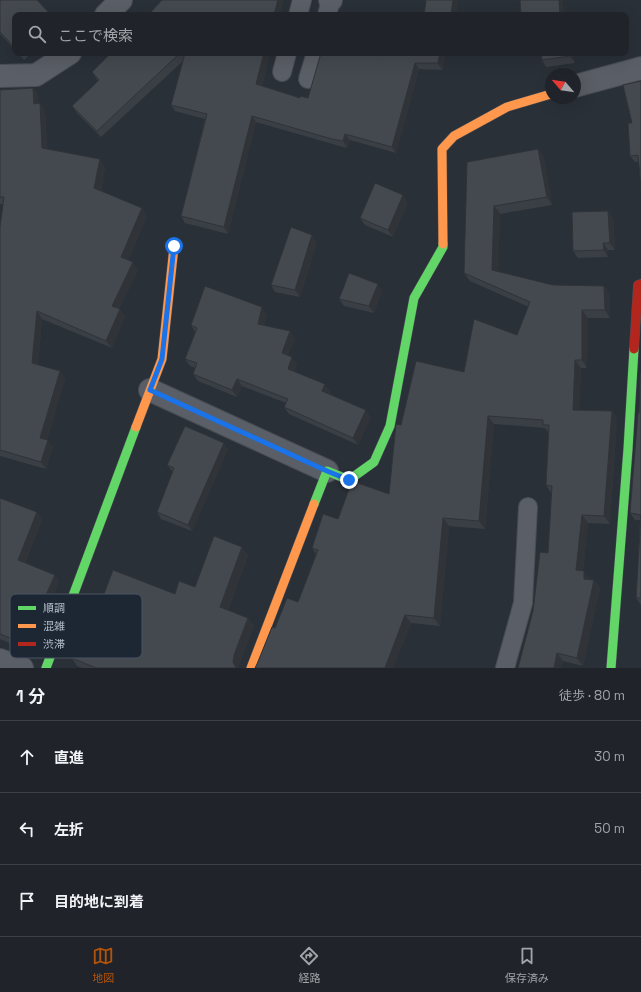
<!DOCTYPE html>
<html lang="ja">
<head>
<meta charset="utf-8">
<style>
  :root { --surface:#20242a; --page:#2d3036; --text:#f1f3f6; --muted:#a2a4a8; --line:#3d4147; --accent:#b45309 }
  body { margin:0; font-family:"Space Grotesk","Noto Sans JP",sans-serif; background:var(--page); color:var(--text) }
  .compass { position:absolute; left:545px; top:68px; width:36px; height:36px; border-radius:50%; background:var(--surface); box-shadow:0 4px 16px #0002; rotate:299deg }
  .stop { position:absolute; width:12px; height:12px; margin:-9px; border:3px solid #1a73e8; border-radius:50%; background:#fff }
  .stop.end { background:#1a73e8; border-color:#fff; box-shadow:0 1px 4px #0008 }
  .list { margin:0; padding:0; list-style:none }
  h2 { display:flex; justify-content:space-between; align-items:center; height:52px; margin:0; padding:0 16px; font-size:17px }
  h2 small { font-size:13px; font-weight:400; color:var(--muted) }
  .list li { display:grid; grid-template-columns:26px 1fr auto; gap:12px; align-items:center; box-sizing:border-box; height:72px; padding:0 16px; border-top:1px solid var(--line) }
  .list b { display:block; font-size:15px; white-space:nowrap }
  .list em { font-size:13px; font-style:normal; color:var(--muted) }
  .icon { flex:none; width:22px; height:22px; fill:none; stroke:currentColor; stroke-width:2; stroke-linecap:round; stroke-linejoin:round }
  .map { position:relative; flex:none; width:641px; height:668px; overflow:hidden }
  .search { position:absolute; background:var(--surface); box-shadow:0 4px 16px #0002; left:12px; right:12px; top:12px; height:44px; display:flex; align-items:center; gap:10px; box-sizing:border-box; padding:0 14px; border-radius:8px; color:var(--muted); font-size:15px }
  .sheet { height:268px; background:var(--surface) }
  nav { display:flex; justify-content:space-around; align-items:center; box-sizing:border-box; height:56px; border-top:1px solid var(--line); background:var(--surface); font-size:11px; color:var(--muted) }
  nav a { display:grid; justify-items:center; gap:2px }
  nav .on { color:var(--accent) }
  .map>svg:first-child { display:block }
</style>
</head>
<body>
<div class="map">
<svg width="641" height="668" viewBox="0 0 641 668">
  <rect width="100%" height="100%" fill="#2a3038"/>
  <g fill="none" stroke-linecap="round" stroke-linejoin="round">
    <g stroke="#484c53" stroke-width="20">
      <g id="lane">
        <path d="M298,15L302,0"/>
        <path d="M327,15L331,0"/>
        <path d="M282,72L287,53"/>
        <path d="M308,79L316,53"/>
        <path d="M505,668L523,603L528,507"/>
      </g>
    </g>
    <g stroke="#484c53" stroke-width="24">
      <g id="street">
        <path d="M330,0H331"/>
        <path d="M106,15L121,0"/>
        <path d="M0,76L36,75L70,53"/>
        <path d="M575,86L641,68"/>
        <path d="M150,390L327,471"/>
        <path d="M0,660L22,668"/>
      </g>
    </g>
    <g stroke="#484c53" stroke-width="10">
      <g id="fast">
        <path d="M314,504L327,471L349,480L374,462L390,426L414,298L443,247V244"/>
        <path d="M46,668L136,427"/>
        <path d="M611,668L628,449L634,349"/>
      </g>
    </g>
    <g stroke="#484c53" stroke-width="10">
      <g id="slow">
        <path d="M443,244L442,149L454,136L507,107L551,94"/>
        <path d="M136,427L162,359L174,247"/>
        <path d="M251,668L314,504"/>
      </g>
    </g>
    <g stroke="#484c53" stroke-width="10">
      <path id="jam" d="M634,349L638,285L641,284"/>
    </g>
    <use href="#lane" stroke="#5a5e66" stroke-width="18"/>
    <use href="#street" stroke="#5a5e66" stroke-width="22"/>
    <use href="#fast" stroke="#63d668" stroke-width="9"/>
    <use href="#slow" stroke="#ff974d" stroke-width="9"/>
    <use href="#jam" stroke="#b3261e" stroke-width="9"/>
  </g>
  <g fill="#3a3f45">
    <path d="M0,0L15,15V50L0,34Z"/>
    <path d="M18,53H31L24,60Z"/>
    <path d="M111,53H270L262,86L300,98H308L382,56L410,55V53H446L442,70L419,69L396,153L350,140L347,148L336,145L256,122L228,234L185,223L181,216L205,119L175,111L171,105L183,61L101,137L77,113L72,106L98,81L92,72Z"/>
    <path d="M541,53H573L575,63L546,67L542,60Z"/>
    <path d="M641,81L639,162H635L630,156L632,123Z"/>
    <path d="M33,88L38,95V103H40L45,111L47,149L105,167L101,191L142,208L147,216L128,260L138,270L119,309L125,316L112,348L42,319L38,365L60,371L65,379L47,440L53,447L46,469L0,456V462V227L3,204H0V90Z"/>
    <path d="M538,149L544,157L552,205L500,214L498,272L553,285L604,286L610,294V318H588L587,368H581L579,410L612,411L617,419L610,524L588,523L583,570L584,571L590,579V580H594L600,588L583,666L563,661L561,668H518L548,553L551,493L546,485L549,433L545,428L494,424L485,529L449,526L440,626L411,623L393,668H255L275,628L298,602L316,554L312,548L338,519L389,494L401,425L464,372L517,335L529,307L470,281L464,273L467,162Z"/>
    <path d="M408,202L393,237L365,225L360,218Z"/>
    <path d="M608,211L613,218L615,250H608V257L578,258L573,251Z"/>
    <path d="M317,242L300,297L275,292L271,285Z"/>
    <path d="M382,291L374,313L344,306L339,299Z"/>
    <path d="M267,314L264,325L295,338L288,355L297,364L294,371L330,391L329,394L371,417L358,445L289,414L284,407L286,403L242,386L237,397L198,381L193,374L196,368L190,366L185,359L195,332L191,325Z"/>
    <path d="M641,374V605L636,598L640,520H635L630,513L639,413Z"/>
    <path d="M228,449L192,531L161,519L157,512L173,472L172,471L167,465Z"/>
    <path d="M0,498L37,512L42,519L25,563L59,581L46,613L42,611L33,634L26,631L20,647L0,639Z"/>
    <path d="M248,555L228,610L248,618L254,626L239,664V668H82L77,666L72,658L95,618L195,587Z"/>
  </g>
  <g fill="#303338">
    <path d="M278,0H284L280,15H274Z"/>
    <path d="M453,0H459L456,15H451Z"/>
    <path d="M559,0H563L564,15H560Z"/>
    <path d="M264,53H270L261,90L256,84Z"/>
    <path d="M440,53H446L442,70L438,63Z"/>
    <path d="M570,53H573L575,63L570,56Z"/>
    <path d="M415,63L419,69L396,153L392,147Z"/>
    <path d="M33,88L38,95L39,111L34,104Z"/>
    <path d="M40,103L45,111L47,155L42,148Z"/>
    <path d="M252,116L256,122L228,234L224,227Z"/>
    <path d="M345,134L350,140L347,148L343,141Z"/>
    <path d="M538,149L544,157L552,205L547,197Z"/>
    <path d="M100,159L105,167L100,196L94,188Z"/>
    <path d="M403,195L408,202L393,237L388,230Z"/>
    <path d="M494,206L500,214L498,278L492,270Z"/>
    <path d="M142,208L147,216L126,264L121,257Z"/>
    <path d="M608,211L613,218L615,250L610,243Z"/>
    <path d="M312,235L317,242L300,297L295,290Z"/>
    <path d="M603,243L608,250V257L604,250Z"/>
    <path d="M133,262L138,270L117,313L112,306Z"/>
    <path d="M378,284L382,291L374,313L369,306Z"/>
    <path d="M604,286L610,294V318L605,310Z"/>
    <path d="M262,307L267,314L263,331L258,324Z"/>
    <path d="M120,309L125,316L112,348L106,341Z"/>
    <path d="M582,310L588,318L587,368L582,360Z"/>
    <path d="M37,311L42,319L38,370L32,363Z"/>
    <path d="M290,331L295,338L286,360L282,353Z"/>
    <path d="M292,357L297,364L292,375L288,369Z"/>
    <path d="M575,360L581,368L579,418L573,410Z"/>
    <path d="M60,371L65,379L46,445L40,438Z"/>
    <path d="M237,379L242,386L237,397L232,390Z"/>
    <path d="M325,384L330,391L327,398L322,391Z"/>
    <path d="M366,410L371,417L358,445L353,438Z"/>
    <path d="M612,411L617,419L610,524L604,516Z"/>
    <path d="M488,416L494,424L485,529L479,521Z"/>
    <path d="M48,440L53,447L46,469L41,462Z"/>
    <path d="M224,443L228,449L192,531L188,525Z"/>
    <path d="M37,512L42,519L23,567L18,560Z"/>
    <path d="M582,515L588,523L582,578L576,570Z"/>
    <path d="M443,518L449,526L440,626L434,618Z"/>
    <path d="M242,547L248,555L226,615L220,607Z"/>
    <path d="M584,571L590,579L589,587L584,579Z"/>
    <path d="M55,575L59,581L46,613L41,606Z"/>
    <path d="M594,580L600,588L583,666L577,658Z"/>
    <path d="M38,604L42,611L33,634L28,627Z"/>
    <path d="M405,615L411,623L393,668H385Z"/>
    <path d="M248,618L254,626L239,664V668H236L233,662L234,655Z"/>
    <path d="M22,624L26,631L20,647L15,640Z"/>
    <path d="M557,653L563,661L561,668H554Z"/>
  </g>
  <g fill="#444950" stroke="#303338">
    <path d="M0,0H37L51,15H15V48L0,32Z"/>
    <path d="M162,0H278L274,15H148Z"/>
    <path d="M426,0H453L451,15H424Z"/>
    <path d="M520,0H559L560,15H521Z"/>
    <path d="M111,53H180L97,131L72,106L99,80L92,72Z"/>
    <path d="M185,53H264L256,84L300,98V96L308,98L321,53H372L382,56L383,53H404L410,55V53H440L438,63H415L392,147L345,134L343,141L332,139L252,116L224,227L181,216L207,114L171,105Z"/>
    <path d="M541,53H570V56L542,60Z"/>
    <path d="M641,81V189L638,155L630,156L628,123H632L623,85Z"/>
    <path d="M33,88L34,104L40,103L42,148L100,159L94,188L142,208L121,257L133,262L112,306L120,309L106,341L37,311L32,363L60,371L40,438L48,440L41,462L0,450V227L4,197H0V90Z"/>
    <path d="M538,149L547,197L494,206L492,270L553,285L604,286L605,310H582V360H575L573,410L612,411L604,516L582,515L576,570L584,571V579L594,580L577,658L557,653L554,668H518L533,611L540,552L548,553L552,486L546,485L549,425H543V420L488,416L479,521L443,518L434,618L405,615L385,668H255L257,664L272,627L275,628L287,598L298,602L318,550L312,548L323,514L338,519L352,481L389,494L396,424L401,425L416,361L464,372L474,319L517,335L530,302L464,273L467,162Z"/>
    <path d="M375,183L403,195L388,230L360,218Z"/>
    <path d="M608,211L610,243H603L604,250L573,251L572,212Z"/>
    <path d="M291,227L312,235L295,290L271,285Z"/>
    <path d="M349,273L378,284L369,306L339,299Z"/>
    <path d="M205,286L262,307L258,324L290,331L282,353L292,357L288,369L325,384L322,391L366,410L353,438L284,407L288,399L237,379L232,390L193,374L197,363L185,359L197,328L191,325Z"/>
    <path d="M640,374H641V598H636L641,515L630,513L638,413H639Z"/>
    <path d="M185,426L224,443L188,525L157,512L174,468L167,465Z"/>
    <path d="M0,498L37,512L18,560L55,575L41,606L38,604L28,627L22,624L15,640L0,634Z"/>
    <path d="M214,536L242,547L220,607L248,618L234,655L233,662L236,668H96L72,658L88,615L95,618L113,570L175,594L179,581L195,587Z"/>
  </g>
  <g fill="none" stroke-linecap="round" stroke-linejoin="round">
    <path stroke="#1a73e8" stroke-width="5" d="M174,246L162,359L150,390L327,471L349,480"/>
  </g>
  <rect x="10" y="594" width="132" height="64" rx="6" fill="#1d2633" stroke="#4a5360" stroke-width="1"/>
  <rect x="18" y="606" width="18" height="4" fill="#63d668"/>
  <rect x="18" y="624" width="18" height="4" fill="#ff974d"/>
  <rect x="18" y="642" width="18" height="4" fill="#b3261e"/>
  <g font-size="11" fill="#b4bcc9">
    <text x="43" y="612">順調</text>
    <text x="43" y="630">混雑</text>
    <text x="43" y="648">渋滞</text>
  </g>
</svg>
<svg class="compass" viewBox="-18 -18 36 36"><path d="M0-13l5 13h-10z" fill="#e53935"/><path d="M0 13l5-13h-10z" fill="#a2a4a8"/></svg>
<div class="stop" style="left:174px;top:246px"></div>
<div class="stop end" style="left:349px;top:480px"></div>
<div class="search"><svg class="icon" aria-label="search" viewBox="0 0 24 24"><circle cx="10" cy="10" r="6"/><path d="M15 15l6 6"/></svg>ここで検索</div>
</div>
<section class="sheet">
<h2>1 分<small>徒歩 · 80 m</small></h2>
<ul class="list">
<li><svg class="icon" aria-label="ahead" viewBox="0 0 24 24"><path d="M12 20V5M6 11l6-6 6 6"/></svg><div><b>直進</b></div><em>30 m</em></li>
<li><svg class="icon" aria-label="left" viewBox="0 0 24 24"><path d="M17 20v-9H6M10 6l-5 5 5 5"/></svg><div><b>左折</b></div><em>50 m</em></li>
<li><svg class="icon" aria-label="arrive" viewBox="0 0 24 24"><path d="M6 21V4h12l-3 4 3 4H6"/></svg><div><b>目的地に到着</b></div></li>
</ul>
</section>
<nav>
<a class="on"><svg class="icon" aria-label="map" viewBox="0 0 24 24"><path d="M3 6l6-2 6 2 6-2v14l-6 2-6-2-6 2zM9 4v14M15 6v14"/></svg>地図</a>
<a><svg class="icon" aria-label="directions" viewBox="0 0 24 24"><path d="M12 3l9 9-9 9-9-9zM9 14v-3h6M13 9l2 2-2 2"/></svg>経路</a>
<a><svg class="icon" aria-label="saved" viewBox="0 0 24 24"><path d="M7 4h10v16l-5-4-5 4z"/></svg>保存済み</a>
</nav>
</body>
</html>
